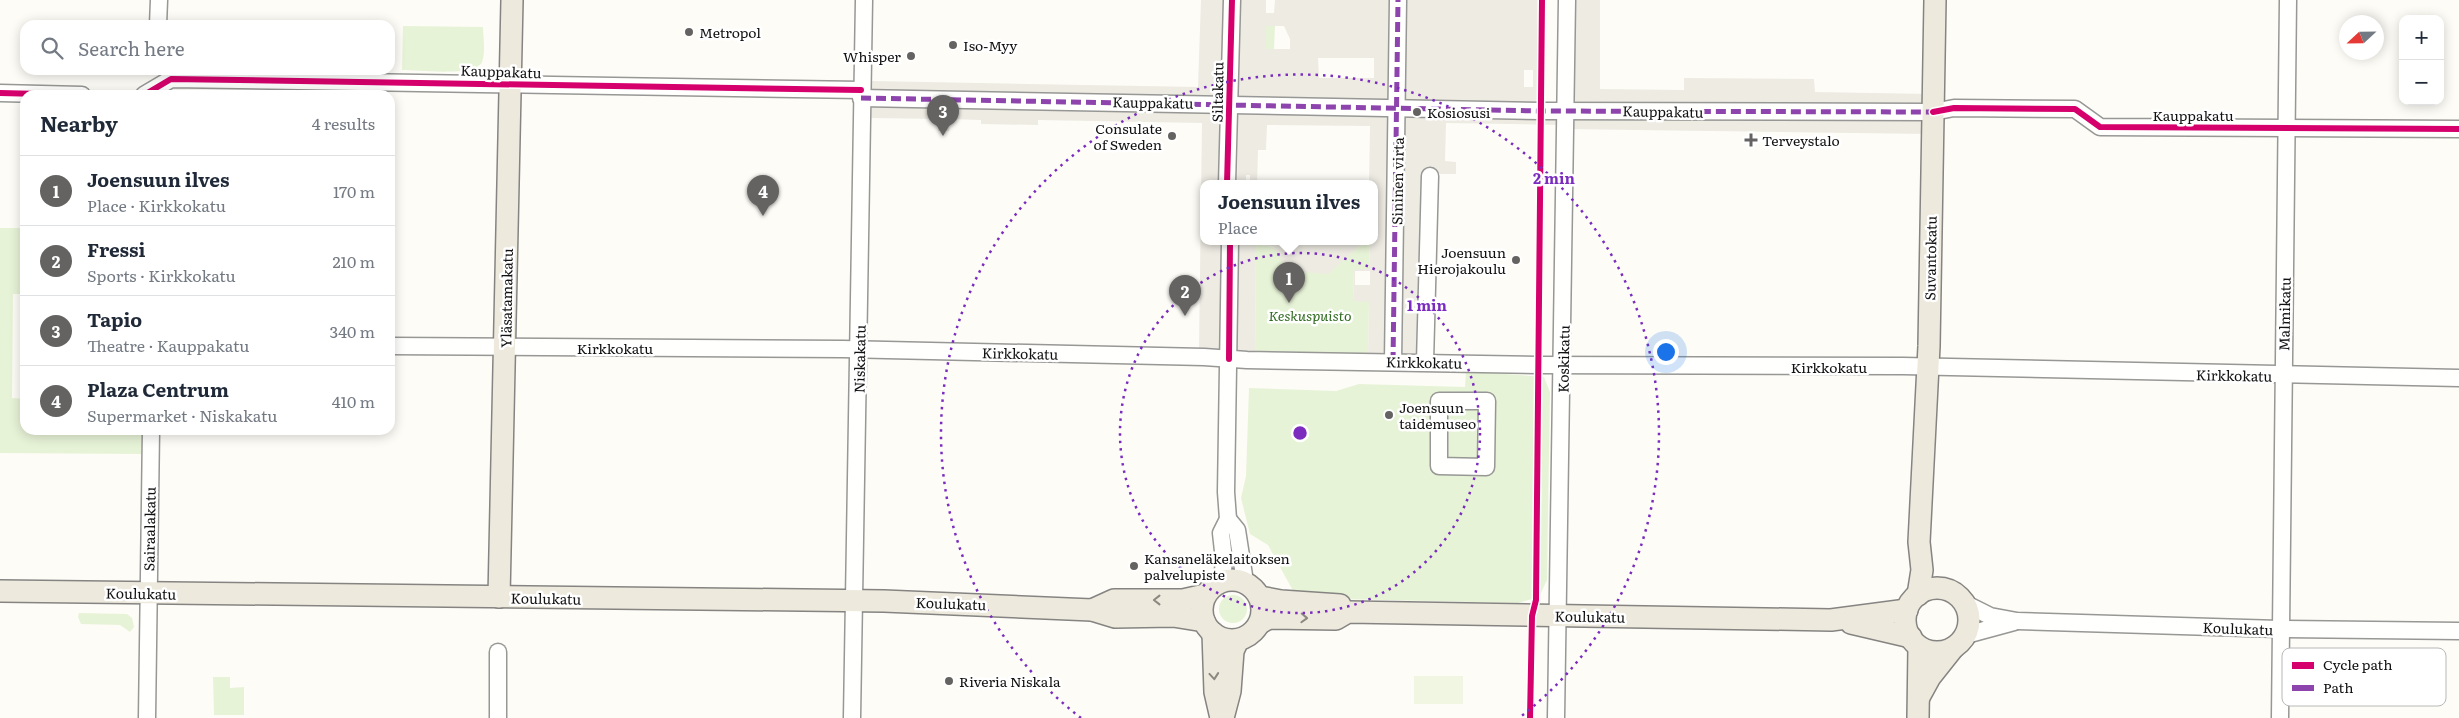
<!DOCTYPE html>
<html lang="en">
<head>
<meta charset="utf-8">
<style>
  :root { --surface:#fff; --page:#f2f2f3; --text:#1f2937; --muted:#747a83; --line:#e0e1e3; --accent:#646362 }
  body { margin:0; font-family:Literata,serif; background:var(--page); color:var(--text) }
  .controls { position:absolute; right:15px; top:15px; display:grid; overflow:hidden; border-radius:10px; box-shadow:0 2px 12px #0003 }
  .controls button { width:45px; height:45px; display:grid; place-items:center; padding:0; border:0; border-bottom:1px solid var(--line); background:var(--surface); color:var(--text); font:25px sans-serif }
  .compass { position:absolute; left:2339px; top:15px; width:45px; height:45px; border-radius:50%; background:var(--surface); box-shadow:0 2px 12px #0003; rotate:248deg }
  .you { position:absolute; left:1665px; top:351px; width:18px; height:18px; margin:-12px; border:4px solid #fff; border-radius:50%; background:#1a73e8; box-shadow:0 0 0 8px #1a73e833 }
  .badge { display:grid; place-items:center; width:32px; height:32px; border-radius:50%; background:var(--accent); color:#fff; font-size:16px; font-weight:700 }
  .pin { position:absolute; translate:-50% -41px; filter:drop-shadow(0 1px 2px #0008) }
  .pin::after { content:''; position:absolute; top:26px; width:18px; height:15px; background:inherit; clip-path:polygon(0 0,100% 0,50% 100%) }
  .popup { position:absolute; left:1200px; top:180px; width:178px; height:65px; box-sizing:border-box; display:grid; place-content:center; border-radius:10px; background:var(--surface); filter:drop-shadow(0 1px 4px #0005); font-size:16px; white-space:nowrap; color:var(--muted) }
  .popup b { font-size:19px; color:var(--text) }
  .popup::after { content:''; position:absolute; left:50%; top:100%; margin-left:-10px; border:10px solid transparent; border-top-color:var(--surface) }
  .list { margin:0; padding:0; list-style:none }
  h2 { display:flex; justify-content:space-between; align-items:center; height:65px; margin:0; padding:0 20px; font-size:21px }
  h2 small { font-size:16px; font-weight:400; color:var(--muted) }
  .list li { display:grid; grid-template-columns:32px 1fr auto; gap:15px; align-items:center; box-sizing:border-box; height:70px; padding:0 20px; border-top:1px solid var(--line) }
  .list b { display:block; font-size:19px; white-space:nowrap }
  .list p { margin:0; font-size:16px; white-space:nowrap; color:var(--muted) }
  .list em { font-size:16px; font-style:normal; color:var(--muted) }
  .icon { flex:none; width:28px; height:28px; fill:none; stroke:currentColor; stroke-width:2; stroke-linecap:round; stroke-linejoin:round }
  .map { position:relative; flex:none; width:2459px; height:718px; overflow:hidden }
  .search { position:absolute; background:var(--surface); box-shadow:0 2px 12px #0003; left:20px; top:20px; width:375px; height:55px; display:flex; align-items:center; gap:12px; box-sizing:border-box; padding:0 18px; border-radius:15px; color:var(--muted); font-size:19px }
  .panel { position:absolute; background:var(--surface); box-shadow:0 2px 12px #0003; left:20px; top:90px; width:375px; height:345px; border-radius:15px }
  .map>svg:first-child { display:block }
</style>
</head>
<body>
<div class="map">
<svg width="2459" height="718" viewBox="0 0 2459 718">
  <rect width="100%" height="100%" fill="#fdfcf7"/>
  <g fill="#e7f3d7">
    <path d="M403,26L483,27C483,37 486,52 482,62C475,77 418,70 402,70Z"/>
    <path d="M1266,26H1275L1274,49H1266Z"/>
    <path d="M0,228H25V294H13L12,398L25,399V430H146L145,454L0,453Z"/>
    <path d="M1256,244L1272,247L1327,274L1359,246L1370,244L1369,269H1354L1353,301H1369L1368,359L1255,356Z"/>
    <path d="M1466,371L1544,377L1550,392L1547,580L1539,597L1518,603L1297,598L1268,545L1250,534L1241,498L1246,476L1249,388L1336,391L1359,384L1465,387Z"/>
    <circle cx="1233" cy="609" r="14"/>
    <path d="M79,613L127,614L132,618L134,627L130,632L120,625L81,624L78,617Z"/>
    <path d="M213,677H230V688L244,687V715H214Z"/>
  </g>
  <rect fill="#f0f6e1" x="1414" y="676" width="49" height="28"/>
  <g fill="#edebe2" fill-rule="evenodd">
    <path d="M1201,0H1266V13H1274L1275,0H1542L1541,111H1564V125L1446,123L1445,161L1456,162V174H1425L1421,359H1368L1369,302L1353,301L1354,269H1369L1370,244L1359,246L1328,274L1288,271L1273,247L1256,244L1255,351L1199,350L1202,123L1038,120V125L981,124V120L950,119L949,131H938V119L871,118L872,81L1198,87ZM1266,26H1284L1290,39V49H1266ZM1318,58H1374V78H1319ZM1524,70H1533V87H1524ZM1267,125L1370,126L1369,184H1374V242H1337V244L1204,242V184H1232L1233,132H1238L1237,184H1246V175H1250V184H1257L1258,150H1266ZM1355,271H1370V285H1355Z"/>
    <path d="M1567,0H1600V89L1684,90V78L1814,79L1815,92L1931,94V110H1566Z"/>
    <path d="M1566,112L1931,114L1930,134L1565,129Z"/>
  </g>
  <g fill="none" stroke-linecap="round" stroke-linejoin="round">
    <g stroke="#979795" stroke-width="19">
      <g id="minor">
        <path d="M158,25L159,0"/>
        <path d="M0,93L82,95"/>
        <path d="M144,95L171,79L861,90"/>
        <path d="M861,98L1541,111L1933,112L1954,108L2075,109L2100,127L2459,129"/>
        <path d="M1227,184L1232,0"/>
        <path d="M390,346L843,349L1204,357L1247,360L1537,365L1903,366L2459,378"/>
        <path d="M1393,362L1398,0"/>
        <path d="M1425,362L1430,176"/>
        <path d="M1439,401H1487L1486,467L1439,466Z"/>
        <path d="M1228,519L1237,530L1245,582"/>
        <path d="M1222,581L1224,560L1221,533L1228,519L1226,492L1230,242"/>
        <path d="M1964,603L1990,616L2017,621L2279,629L2459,631"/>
        <path d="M1966,635L2014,622"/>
        <path d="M147,718L151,430"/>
        <path d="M498,718V652"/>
        <path d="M852,718L864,0"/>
        <path d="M1556,718L1567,0"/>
        <path d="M2280,718L2288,0"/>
      </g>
    </g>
    <g stroke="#858482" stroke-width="24">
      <g id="major">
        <circle cx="1232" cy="610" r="30"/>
        <circle cx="1937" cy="620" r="32"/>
        <path d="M0,591L884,601L1092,610L1115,617L1173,616L1204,621"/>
        <path d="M1918,595L1922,570L1919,542L1929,346L1935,0"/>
        <path d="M499,597L512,0"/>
        <path d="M1260,597L1281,601L1340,605"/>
        <path d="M1092,610L1114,600H1183L1205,595"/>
        <path d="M1260,623L1269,618L1336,619L1348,612L1831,620L1907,610"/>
        <path d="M1851,623L1911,637"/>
        <path d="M1213,633L1215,692L1221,718"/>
        <path d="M1919,697L1930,677L1953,648"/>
        <path d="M1223,718L1230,691L1233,651L1238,640"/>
        <path d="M1918,718L1919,647"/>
      </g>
    </g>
    <use href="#minor" stroke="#fffffe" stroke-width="16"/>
    <use href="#major" stroke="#ede9dc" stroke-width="21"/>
    <g stroke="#8e44ad" stroke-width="5" stroke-dasharray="10 5" stroke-linecap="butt">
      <path d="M861,98L1541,111L1933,112"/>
      <path d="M1393,362L1398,0"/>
    </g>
    <g stroke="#fff" stroke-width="9">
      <g id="cycleway">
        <path d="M0,93L82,95"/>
        <path d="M144,95L171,79L861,90"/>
        <path d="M1933,112L1954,108L2075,109L2100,127L2459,129"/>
        <path d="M1227,184L1232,0"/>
        <path d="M1229,359L1230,242"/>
        <path d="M1530,718L1532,616L1536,600L1542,0"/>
      </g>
    </g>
    <use href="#cycleway" stroke="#d6006c" stroke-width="6"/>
  </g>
  <defs><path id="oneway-chevron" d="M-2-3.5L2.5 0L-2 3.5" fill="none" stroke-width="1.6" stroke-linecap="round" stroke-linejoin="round" transform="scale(1.25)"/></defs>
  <g stroke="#8a8881">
    <use href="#oneway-chevron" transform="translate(1157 600) rotate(180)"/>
    <use href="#oneway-chevron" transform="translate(1304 618) rotate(2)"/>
    <use href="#oneway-chevron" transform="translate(1214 676) rotate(85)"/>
  </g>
  <g fill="none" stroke="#7b2cbf" stroke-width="2.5" stroke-dasharray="2.5 5">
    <circle cx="1300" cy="433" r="180"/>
    <path d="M1081 718A359 359 0 1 1 1519 718"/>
  </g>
  <g fill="#646362" stroke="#fff" stroke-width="2">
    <circle cx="689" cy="32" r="5"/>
    <circle cx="953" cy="45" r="5"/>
    <circle cx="911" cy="56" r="5"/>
    <circle cx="1417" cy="112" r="5"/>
    <circle cx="1172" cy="136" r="5"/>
    <path d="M1748.5 132.5h5v5h5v5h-5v5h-5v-5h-5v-5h5z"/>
    <circle cx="1516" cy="260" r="5"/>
    <circle cx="1389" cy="415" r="5"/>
    <circle cx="1134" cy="566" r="5"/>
    <circle cx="949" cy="681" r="5"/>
  </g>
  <g text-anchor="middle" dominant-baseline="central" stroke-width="5" stroke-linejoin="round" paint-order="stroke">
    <g font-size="14" fill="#111" stroke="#fff" text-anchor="start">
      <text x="699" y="32">Metropol</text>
      <text x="963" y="45">Iso-Myy</text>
      <text x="901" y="56" text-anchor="end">Whisper</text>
      <text x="1427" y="112">Kosiosusi</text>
      <text x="1162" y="128" text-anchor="end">Consulate<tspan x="1162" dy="16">of Sweden</tspan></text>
      <text x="1762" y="140">Terveystalo</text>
      <text x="1506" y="252" text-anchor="end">Joensuun<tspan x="1506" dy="16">Hierojakoulu</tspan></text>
      <text x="1399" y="407">Joensuun<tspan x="1399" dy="16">taidemuseo</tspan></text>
      <text x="1144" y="558">Kansaneläkelaitoksen<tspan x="1144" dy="16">palvelupiste</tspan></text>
      <text x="959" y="681">Riveria Niskala</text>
    </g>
    <g font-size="14" fill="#111" stroke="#fff">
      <text transform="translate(501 71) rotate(2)">Kauppakatu</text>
      <text transform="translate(1217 92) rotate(-89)">Siltakatu</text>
      <text transform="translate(1153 102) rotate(1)">Kauppakatu</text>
      <text transform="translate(1663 111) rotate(1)">Kauppakatu</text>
      <text x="2193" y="115">Kauppakatu</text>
      <text transform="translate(1397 181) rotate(-89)">Sininen virta</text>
      <text transform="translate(1930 258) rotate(-89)">Suvantokatu</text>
      <text transform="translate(506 298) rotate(-89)">Yläsatamakatu</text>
      <text transform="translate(2284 314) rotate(-89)">Malmikatu</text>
      <text x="615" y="348">Kirkkokatu</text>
      <text transform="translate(1020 353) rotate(1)">Kirkkokatu</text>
      <text transform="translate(859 359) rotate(-89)">Niskakatu</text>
      <text transform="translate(1563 359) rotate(-89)">Koskikatu</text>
      <text transform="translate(1424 362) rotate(1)">Kirkkokatu</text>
      <text x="1829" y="367">Kirkkokatu</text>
      <text transform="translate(2234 375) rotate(1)">Kirkkokatu</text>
      <text transform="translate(149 529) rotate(-89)">Sairaalakatu</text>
      <text transform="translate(141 593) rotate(1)">Koulukatu</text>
      <text transform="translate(546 598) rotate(1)">Koulukatu</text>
      <text transform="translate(951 603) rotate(2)">Koulukatu</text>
      <text transform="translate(1590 616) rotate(1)">Koulukatu</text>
      <text transform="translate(2238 628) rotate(2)">Koulukatu</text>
    </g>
    <g font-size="14" font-style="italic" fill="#2f6b1f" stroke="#fff">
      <text x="1310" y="315">Keskuspuisto</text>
    </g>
  </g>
  <rect x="2282" y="648" width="164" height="58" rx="8" fill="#fff" stroke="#b8b8b8" stroke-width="1"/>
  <rect x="2292" y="662" width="22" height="7" fill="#d6006c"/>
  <rect x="2292" y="685" width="22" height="6" fill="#8e44ad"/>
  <g font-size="14" fill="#111">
    <text x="2323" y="670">Cycle path</text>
    <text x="2323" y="693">Path</text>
  </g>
  <circle cx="1300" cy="433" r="8" fill="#7b2cbf" stroke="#fff" stroke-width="2.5"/>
  <g font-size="15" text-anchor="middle" font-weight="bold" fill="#7b2cbf" stroke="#fff" stroke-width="5" stroke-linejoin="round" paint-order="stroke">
    <text x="1554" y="184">2 min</text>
    <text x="1427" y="311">1 min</text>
  </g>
</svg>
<div class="controls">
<button>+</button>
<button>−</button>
</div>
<svg class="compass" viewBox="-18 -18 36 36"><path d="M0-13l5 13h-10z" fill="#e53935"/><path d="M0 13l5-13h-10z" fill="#747a83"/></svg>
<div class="you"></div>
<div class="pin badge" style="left:1289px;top:303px">1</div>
<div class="popup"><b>Joensuun ilves</b>Place</div>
<div class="pin badge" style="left:1185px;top:316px">2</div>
<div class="pin badge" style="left:943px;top:136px">3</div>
<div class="pin badge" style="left:763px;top:216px">4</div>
<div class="search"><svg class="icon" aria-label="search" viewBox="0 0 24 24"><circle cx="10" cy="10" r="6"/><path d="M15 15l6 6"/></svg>Search here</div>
<section class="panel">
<h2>Nearby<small>4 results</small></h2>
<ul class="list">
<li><span class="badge">1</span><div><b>Joensuun ilves</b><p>Place · Kirkkokatu</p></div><em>170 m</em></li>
<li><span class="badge">2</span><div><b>Fressi</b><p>Sports · Kirkkokatu</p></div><em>210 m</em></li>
<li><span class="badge">3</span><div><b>Tapio</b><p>Theatre · Kauppakatu</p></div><em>340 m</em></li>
<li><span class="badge">4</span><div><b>Plaza Centrum</b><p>Supermarket · Niskakatu</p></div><em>410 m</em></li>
</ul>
</section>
</div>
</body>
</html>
